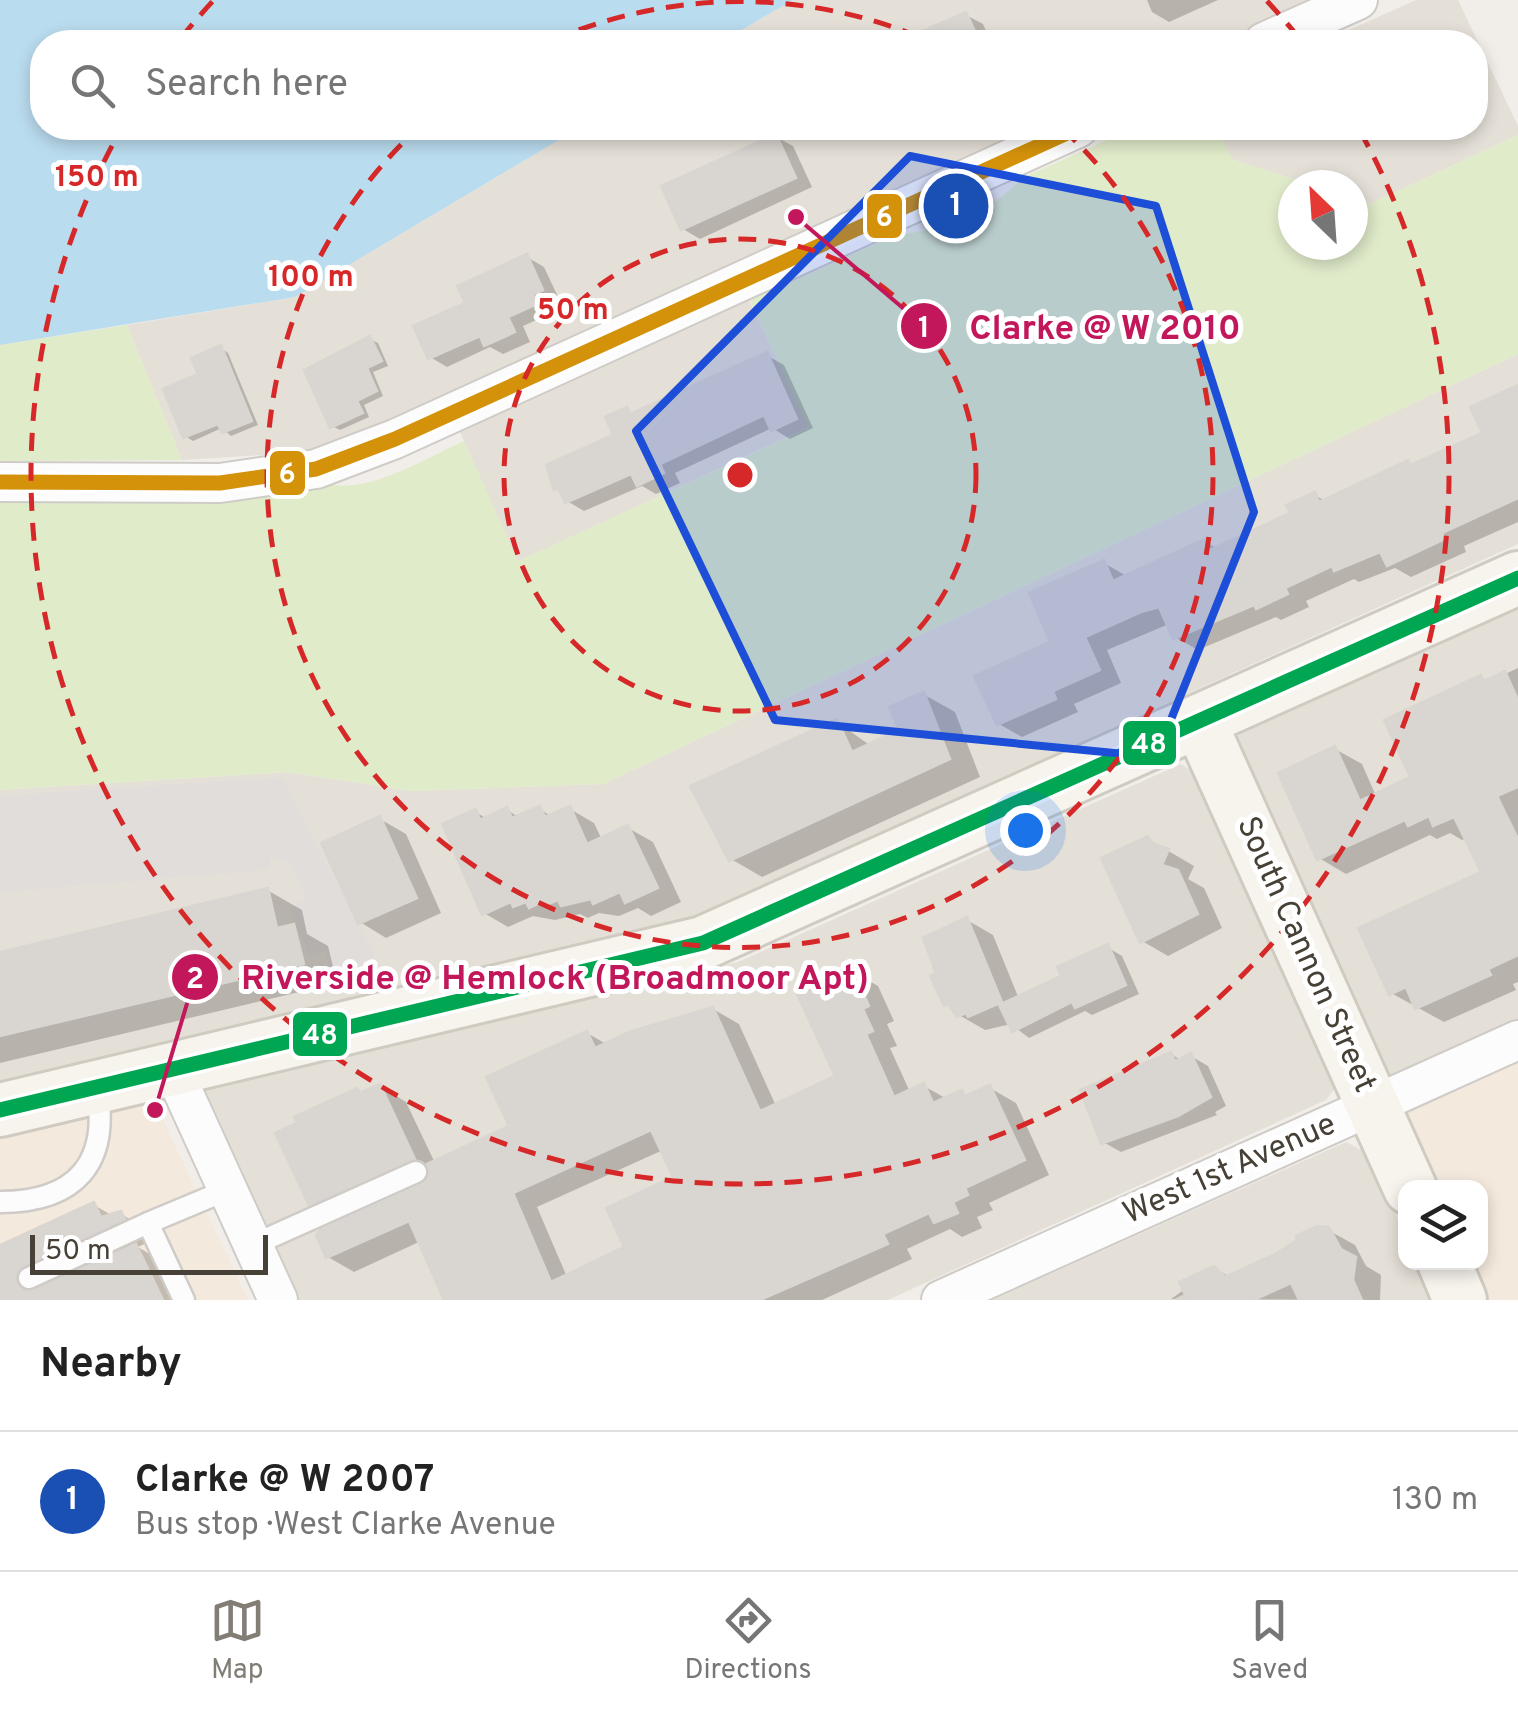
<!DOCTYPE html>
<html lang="en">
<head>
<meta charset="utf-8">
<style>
  :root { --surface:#fff; --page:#f2f2f2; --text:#222; --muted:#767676; --line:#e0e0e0; --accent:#827d75 }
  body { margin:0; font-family:Overpass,sans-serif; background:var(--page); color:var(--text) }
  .controls { position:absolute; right:30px; bottom:30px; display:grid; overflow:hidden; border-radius:20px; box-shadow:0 5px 15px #0003 }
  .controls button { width:90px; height:90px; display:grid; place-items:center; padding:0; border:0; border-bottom:2px solid var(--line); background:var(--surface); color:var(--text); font:50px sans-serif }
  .compass { position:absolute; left:1278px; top:170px; width:90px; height:90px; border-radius:50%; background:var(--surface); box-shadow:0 5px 15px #0003; rotate:335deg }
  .scale { position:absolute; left:30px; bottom:25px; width:238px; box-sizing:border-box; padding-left:10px; border:5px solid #474036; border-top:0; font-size:28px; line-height:35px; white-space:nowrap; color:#474036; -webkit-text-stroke:8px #fff; paint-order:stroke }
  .you { position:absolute; left:1025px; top:830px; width:35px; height:35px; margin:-25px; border:8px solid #fff; border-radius:50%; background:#1a73e8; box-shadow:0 0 0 15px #1a73e833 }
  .badge { display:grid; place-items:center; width:65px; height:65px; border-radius:50%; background:var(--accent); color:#fff; font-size:32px; font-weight:700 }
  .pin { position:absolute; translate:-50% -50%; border:5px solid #fff; box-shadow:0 2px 10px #0006 }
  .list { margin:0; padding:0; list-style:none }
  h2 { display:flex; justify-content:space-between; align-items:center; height:130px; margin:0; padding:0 40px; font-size:42px }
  h2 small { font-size:32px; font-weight:400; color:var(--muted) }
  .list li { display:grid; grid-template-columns:65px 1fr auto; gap:30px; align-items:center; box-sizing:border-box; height:140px; padding:0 40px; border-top:2px solid var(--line) }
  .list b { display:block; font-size:38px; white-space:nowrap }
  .list p { margin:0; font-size:32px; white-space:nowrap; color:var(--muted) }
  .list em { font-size:32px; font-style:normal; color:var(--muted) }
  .icon { flex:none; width:55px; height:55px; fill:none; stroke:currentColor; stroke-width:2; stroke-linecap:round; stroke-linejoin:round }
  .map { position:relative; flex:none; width:1518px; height:1300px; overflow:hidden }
  .search { position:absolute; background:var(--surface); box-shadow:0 5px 15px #0003; left:30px; right:30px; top:30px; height:110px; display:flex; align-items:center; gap:25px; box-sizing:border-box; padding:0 35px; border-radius:40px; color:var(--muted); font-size:38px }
  .sheet { height:270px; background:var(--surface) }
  nav { display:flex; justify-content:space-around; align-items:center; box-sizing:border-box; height:140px; border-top:2px solid var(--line); background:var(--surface); font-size:28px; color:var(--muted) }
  nav a { display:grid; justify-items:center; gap:5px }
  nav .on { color:var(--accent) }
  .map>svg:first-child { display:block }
</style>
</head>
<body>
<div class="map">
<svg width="1518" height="1300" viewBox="0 0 1518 1300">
  <rect width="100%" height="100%" fill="#f1eeea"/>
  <g fill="#e5e0d7">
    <path d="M793,0H1330L1236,42H721Z"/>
    <path d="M1416,0H1458L1518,126V135L1372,203L1353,198V185H1313L1233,160L1215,128H1476V42H1322Z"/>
    <path d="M579,128H1049L735,270L809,427L517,562L446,400L366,435L297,453L182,460L127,325L295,297Z"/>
    <path d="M1518,354V544L681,923L0,1082V790L288,772L411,791L603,784Z"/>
    <path d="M1518,608V1062L1395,1120L1231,742L1240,734Z"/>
    <path d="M1181,764L1196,774L1336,1087L1326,1100L888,1300H289L199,1090L210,1083L738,962Z"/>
    <path d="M1346,1142L1369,1154L1405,1235L1406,1262L1418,1263L1435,1300H992Z"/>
  </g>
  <g fill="#f4e9dd">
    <path d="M1518,1062V1300H1477L1460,1263L1480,1262V1188L1426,1187L1395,1120Z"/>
    <path d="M153,1099L248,1300H0V1132Z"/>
  </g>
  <g fill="#e0ebca">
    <path d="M1134,128H1215L1233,160L1313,185H1293V245H1353V198L1372,203L1518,135V354L603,784L411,791L288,772L0,790V500L324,483C367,496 425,458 464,441L518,561L808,428L750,300L898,234C935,234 998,208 1022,178Z"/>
    <path d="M127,325L182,460L0,461V345Z"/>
  </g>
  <path fill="#e0ddda" d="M282,777L383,972L336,984L325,952L309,955L290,909L304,900L305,893L288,863L270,857L269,870L0,892V796Z"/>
  <path fill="#badcef" d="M0,0H793L721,42H42V128H579L295,297L0,345Z"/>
  <g fill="#0003" fill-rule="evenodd">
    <path d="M1147,0H1218L1169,22L1152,12Z"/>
    <path d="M966,15L983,24L991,42H927L923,34Z"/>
    <path d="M776,137L793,146L812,187L700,239L683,229Z"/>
    <path d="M527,257L544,267L559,299L548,304L552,313L523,326L530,342L503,354L490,347L447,367L430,357L468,304Z"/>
    <path d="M370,339L378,343L388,366L373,372L383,396L364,405L369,417L340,430L332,426Z"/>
    <path d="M221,348L228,353L258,425L231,436L222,428L193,441L185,436L201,376Z"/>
    <path d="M766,355L784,365L813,428L790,439L772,428L675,473L680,483L656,494L642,486L584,511L567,501L617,436L627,410L635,415Z"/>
    <path d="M1518,388V522L1464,546L1466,552L1411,577L1395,568L1359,582L1354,579L1306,601L1309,607L1281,620L1276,617L1198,650L1175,637L1169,624L1107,650L1121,683L1074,704L1078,712L1022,737L999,724L1104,563L1128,577L1205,542L1218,549L1293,514L1314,495L1326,501L1408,463L1415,466L1485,434Z"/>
    <path d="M1518,668V982L1513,984L1516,990L1444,1022L1391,993L1485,873L1467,838L1462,840L1450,833L1437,839L1430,835L1346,874L1319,858L1335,749L1362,764L1376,796L1414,779L1481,677L1488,682Z"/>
    <path d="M923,694L955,712L980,777L762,877L731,859L837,722L871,746L902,732Z"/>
    <path d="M540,809L552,817L570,809L594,823L602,840L628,828L653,842L681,902L651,916L638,908L619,916L599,913L588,918L580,914L555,920L533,916L508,927L484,913L476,812L487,819L507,810L520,818Z"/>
    <path d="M380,819L406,834L441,913L386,938L360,922Z"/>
    <path d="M1148,839L1194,866L1188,879L1204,888L1222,928L1168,956L1142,941Z"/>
    <path d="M267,890L302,910L307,934L328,946L337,983L0,1063V954Z"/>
    <path d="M967,920L993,935L1019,999L1064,978L1107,947L1122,956L1139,994L1092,1015L1085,1011L1029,1038L1011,1024L985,1030L959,1015L939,974Z"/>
    <path d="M852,971L878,986L894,1021L887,1024L897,1046L890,1048L910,1092L924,1086L947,1099L962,1093L970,1097L990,1088L1016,1103L1049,1175L989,1203L993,1210L977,1217L982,1228L962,1237L950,1229L907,1249L912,1259L822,1300H447L421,1241L354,1272L328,1257L430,1177L337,1218L311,1203L357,1091L363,1095L380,1086L406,1102L435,1163L512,1127L587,1033L608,1045L713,1009L739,1024L776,1106L838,1077ZM663,1150L676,1179L627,1249L567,1277L537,1207Z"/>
    <path d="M1171,1054L1181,1060L1191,1056L1208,1066L1226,1106L1215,1112L1217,1115L1121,1152L1103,1142Z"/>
    <path d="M94,1205L113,1216L121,1214L155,1234L157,1238L138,1247L170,1266L186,1300H0V1248Z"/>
    <path d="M1328,1230L1355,1245L1366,1266L1381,1275L1380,1300L1171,1299L1214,1268L1230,1277Z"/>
  </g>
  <g fill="#d9d5d1" stroke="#d9d5d0" stroke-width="2.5" fill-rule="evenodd">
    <path d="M966,12L980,42H898Z"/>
    <path d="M776,134L796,178L681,230L661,186Z"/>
    <path d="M527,254L543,290L533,294L537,304L508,317L515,332L484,346L480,336L428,359L413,326L465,303L457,286Z"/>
    <path d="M370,336L382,361L367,368L377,391L357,401L363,413L330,428L304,370Z"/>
    <path d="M221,345L252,421L222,433L218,424L183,438L163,389L198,374L191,358Z"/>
    <path d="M767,352L797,419L771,431L764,415L660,464L664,473L637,486L631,474L565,503L558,488L554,490L546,465L613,435L605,417L627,407L630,414Z"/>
    <path d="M1518,385V498L1442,533L1445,539L1387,566L1380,552L1334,571L1332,566L1285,588L1288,594L1256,609L1254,605L1173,639L1159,607L1141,612L1085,637L1100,670L1053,691L1056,699L997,725L974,676L1050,642L1029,593L1104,560L1113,581L1205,539L1210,550L1290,513L1286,505L1315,492L1319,502L1408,460L1411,465L1482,433L1470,407Z"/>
    <path d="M1505,671L1518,700V787L1497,796L1518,839V955L1488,969L1491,975L1415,1009L1406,987L1389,995L1358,928L1481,872L1454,817L1433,826L1429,816L1408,826L1405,820L1317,860L1278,773L1335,746L1360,801L1410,777L1384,720L1481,675L1484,681Z"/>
    <path d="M924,692L950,759L729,861L690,786L837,719L852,752L899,730L889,707Z"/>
    <path d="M540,806L545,817L570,806L587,844L628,825L658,888L625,903L620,892L593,904L591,899L561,906L558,900L546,905L544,901L529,908L526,902L513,907L511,902L482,915L442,824L476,809L480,820L507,807L512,818Z"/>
    <path d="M380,816L417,898L358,924L321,843Z"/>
    <path d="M1148,836L1152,843L1169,849L1162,865L1178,870L1198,914L1140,943L1101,858Z"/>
    <path d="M268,888L277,928L294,924L304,964L0,1036V952Z"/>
    <path d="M967,917L1002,1002L968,1017L966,1013L957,1017L948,1004L944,1006L930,976L936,973L923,938Z"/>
    <path d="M1108,944L1126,985L1075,1008L1072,1002L1012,1032L999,1005L1061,976L1057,967Z"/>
    <path d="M852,968L869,1006L863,1009L873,1031L866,1034L894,1097L924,1083L933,1103L962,1090L965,1096L990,1085L1025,1160L965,1188L968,1195L953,1202L958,1213L934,1223L929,1213L883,1234L888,1244L760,1300H444L409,1221L326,1258L316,1235L320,1230L422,1185L429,1174L427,1164L509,1126L486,1077L587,1031L595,1048L629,1032L713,1007L760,1111L835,1076L797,994ZM651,1130L673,1177L606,1208L624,1247L551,1282L513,1193Z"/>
    <path d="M1171,1052L1175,1061L1191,1053L1211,1097L1178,1116L1101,1144L1080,1090Z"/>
    <path d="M380,1084L415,1159L309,1205L275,1133L297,1123L294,1117L357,1088L360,1093Z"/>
    <path d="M94,1202L101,1217L121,1211L125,1219L23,1266L16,1276L17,1285L35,1290L136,1244L163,1300H0V1245Z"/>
    <path d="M1317,1226L1329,1227L1341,1249L1356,1257L1353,1280L1362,1300H1299L1291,1283L1254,1300H1175L1185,1295L1179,1282L1214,1266L1225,1277L1277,1253L1297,1240L1296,1236Z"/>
  </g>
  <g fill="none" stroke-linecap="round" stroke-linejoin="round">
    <g stroke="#cfccc8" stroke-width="25">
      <g id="lane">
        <path d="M0,1202C76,1202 110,1163 97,1089"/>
        <path d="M253,1245L416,1172"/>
        <path d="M29,1278L148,1223"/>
        <path d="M184,1300L148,1223L227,1190"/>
      </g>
    </g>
    <g stroke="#cfccc8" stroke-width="42">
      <g id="street">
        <path d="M1264,42L1358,0"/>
        <path d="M0,482L220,483L316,469L395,439L1078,128"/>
        <path d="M174,1072L278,1300"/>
        <path d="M941,1300L1518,1040"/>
      </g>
    </g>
    <g stroke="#d0cbc1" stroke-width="58">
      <g id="secondary">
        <path d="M1200,723L1410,1188"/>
        <path d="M0,1110L703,943L1518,578"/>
        <path d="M1444,1262L1460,1300"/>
      </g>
    </g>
    <use href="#lane" stroke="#fdfcfc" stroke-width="20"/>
    <use href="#street" stroke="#fdfcfc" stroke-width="38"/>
    <use href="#secondary" stroke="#f7f4ee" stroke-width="52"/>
    <g stroke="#fff" stroke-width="22">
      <path id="bus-1" d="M0,482L220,483L316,469L395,439L1078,128"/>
    </g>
    <g stroke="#fff" stroke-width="22">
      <path id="bus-2" d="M0,1110L703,943L1518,578"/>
    </g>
    <use href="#bus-1" stroke="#d4920b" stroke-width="15"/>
    <use href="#bus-2" stroke="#00a651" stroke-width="15"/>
  </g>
  <path fill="#1d4ed8" fill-opacity="0.2" stroke="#1d4ed8" stroke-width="8" stroke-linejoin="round" d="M910,156L1156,206L1254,512L1156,757L775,720L636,431Z"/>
  <g fill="none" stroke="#d62828" stroke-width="5" stroke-dasharray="18 12">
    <circle cx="740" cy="475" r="236"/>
    <path d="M551 41A473 473 0 0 1 929 41M1063 129A473 473 0 1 1 417 129"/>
    <path d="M181 38A709 709 0 0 1 213 1M1267 1A709 709 0 0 1 1299 38M1360 131A709 709 0 1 1 120 131"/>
  </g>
  <g text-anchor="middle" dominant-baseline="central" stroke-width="10" stroke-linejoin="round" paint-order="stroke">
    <g font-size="32" fill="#474036" stroke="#fff">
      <text transform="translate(1305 955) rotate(66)">South Cannon Street</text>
      <text transform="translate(1230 1170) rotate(-24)">West 1st Avenue</text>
    </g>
  </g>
  <circle cx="740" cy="475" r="15" fill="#d62828" stroke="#fff" stroke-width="5"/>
  <g font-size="30" text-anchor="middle" font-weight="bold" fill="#d62828" stroke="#fff" stroke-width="10" stroke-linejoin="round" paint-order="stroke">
    <text x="97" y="186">150 m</text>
    <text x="311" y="286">100 m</text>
    <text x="573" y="319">50 m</text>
  </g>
  <path fill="none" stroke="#c2185b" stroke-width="4" d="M796 217L924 326M155 1110L195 977"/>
  <g fill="#c2185b" stroke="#fff" stroke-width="4">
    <circle cx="796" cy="217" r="10"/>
    <circle cx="155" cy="1110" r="10"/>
    <circle cx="924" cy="326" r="25"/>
    <circle cx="195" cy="977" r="25"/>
  </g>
  <g font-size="30" text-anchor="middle" font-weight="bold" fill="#fff">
    <text x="924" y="337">1</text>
    <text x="195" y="988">2</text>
  </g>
  <g font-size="35" text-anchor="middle" font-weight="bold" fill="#c2185b" stroke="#fff" stroke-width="10" stroke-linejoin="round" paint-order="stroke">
    <text x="1105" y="339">Clarke @ W 2010</text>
    <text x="555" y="989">Riverside @ Hemlock (Broadmoor Apt)</text>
  </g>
  <g stroke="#fff" stroke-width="4">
    <rect x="865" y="192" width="39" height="48" rx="10" fill="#d4920b"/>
    <rect x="268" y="449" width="39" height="48" rx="10" fill="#d4920b"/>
    <rect x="1121" y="719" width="57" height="48" rx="10" fill="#00a651"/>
    <rect x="291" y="1010" width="58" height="48" rx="10" fill="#00a651"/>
  </g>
  <g font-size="28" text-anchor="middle" font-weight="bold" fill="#fff">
    <text x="884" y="226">6</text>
    <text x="287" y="483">6</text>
    <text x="1149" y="753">48</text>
    <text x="320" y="1044">48</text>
  </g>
</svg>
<div class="controls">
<button><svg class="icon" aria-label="layers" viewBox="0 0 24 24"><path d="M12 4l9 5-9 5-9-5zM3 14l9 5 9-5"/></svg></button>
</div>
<svg class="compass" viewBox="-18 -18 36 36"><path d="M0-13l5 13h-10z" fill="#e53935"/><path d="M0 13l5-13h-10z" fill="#767676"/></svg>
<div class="scale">50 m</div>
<div class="you"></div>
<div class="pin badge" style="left:956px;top:206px;background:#1a4fb4">1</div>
<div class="search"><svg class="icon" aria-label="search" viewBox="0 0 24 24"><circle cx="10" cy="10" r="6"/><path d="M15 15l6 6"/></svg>Search here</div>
</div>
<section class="sheet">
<h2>Nearby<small></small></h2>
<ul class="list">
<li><span class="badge" style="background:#1a4fb4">1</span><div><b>Clarke @ W 2007</b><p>Bus stop · West Clarke Avenue</p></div><em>130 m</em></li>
</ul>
</section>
<nav>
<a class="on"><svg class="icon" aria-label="map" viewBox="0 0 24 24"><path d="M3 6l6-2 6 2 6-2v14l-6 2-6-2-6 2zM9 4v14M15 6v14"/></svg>Map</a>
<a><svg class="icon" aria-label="directions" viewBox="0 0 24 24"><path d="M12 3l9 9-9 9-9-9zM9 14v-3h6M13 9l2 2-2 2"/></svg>Directions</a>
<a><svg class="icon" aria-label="saved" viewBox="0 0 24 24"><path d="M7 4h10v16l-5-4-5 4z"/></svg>Saved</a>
</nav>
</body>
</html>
